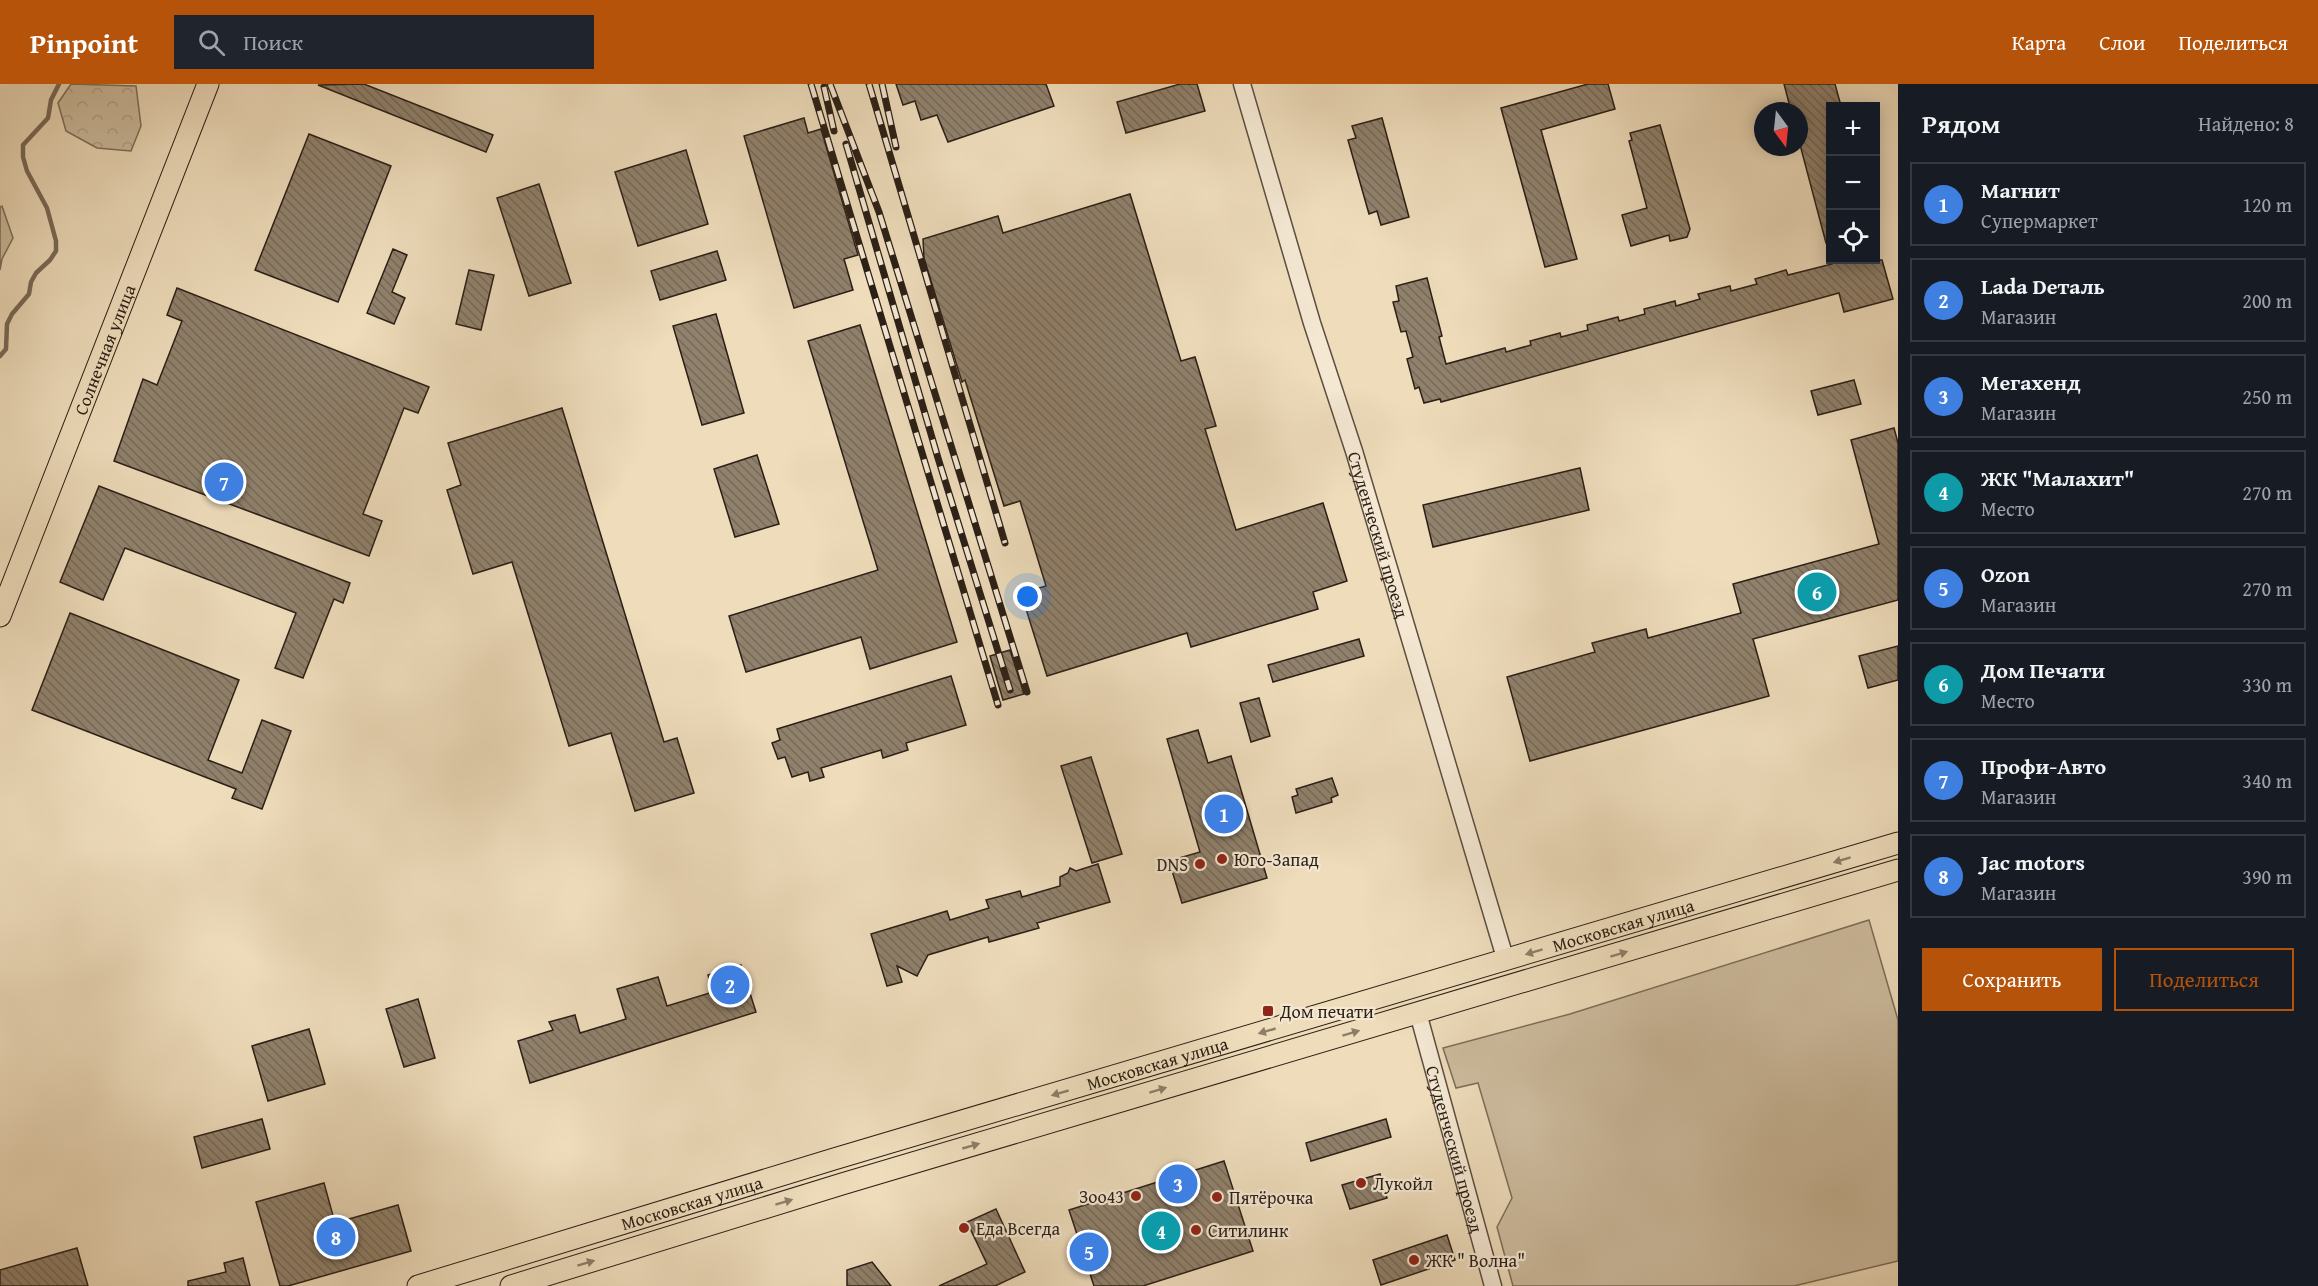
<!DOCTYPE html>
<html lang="ru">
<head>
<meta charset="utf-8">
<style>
  :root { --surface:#171b24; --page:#20242c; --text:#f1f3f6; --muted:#9ea1a6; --line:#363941; --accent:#b45309 }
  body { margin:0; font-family:"Gentium Book Plus",serif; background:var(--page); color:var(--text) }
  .controls { position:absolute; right:18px; top:18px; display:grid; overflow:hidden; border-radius:0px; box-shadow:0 3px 15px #0003 }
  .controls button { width:54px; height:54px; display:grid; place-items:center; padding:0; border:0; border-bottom:2px solid var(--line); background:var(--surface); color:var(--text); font:30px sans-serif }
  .compass { position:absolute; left:1754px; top:18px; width:54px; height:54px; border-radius:50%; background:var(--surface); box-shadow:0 3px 15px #0003; rotate:165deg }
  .you { position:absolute; left:1028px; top:513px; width:21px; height:21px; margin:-15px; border:4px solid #fff; border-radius:50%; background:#1a73e8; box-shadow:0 0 0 9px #1a73e833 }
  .badge { display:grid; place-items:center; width:39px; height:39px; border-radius:50%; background:var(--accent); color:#fff; font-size:20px; font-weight:700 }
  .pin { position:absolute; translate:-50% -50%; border:3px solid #fff; box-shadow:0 2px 6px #0006 }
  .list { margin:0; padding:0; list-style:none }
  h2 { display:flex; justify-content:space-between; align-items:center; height:78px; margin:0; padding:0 24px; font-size:26px }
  h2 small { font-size:20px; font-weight:400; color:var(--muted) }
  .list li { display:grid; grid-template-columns:39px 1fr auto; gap:18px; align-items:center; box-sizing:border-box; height:84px; margin:0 12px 12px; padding:0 12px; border:2px solid var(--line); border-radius:0px }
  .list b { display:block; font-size:22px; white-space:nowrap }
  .list p { margin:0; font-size:20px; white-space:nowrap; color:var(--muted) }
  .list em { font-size:20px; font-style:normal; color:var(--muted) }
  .actions { display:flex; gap:12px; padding:18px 24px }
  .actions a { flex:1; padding:14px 0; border:2px solid var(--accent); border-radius:0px; text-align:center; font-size:21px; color:var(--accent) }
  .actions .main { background:var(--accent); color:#fff }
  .icon { flex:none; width:33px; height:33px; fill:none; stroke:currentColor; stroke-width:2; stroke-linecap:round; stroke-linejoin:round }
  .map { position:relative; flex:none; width:1898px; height:1202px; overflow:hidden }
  header { display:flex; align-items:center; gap:36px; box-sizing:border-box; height:84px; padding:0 30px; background:var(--accent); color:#fff }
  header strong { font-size:28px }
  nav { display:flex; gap:33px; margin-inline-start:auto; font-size:21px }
  .search { width:420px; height:54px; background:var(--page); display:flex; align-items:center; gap:15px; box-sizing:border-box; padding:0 21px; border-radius:0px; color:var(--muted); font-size:22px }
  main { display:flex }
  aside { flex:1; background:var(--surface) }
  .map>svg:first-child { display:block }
</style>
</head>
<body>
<header>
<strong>Pinpoint</strong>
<div class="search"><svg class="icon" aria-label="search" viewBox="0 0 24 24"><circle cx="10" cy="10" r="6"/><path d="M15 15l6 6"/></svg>Поиск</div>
<nav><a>Карта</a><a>Слои</a><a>Поделиться</a></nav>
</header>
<main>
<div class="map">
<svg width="1898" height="1202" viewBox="0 0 1898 1202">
  <defs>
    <pattern id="forest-crowns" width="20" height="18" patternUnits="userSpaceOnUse" patternTransform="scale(1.5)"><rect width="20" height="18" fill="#cdbc9f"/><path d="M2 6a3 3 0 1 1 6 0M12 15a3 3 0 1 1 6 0" fill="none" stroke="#b0a188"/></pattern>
    <pattern id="building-back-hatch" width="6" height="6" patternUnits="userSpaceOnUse" patternTransform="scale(1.5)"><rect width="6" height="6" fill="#90816c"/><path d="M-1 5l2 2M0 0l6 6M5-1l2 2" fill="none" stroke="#766958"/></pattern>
  </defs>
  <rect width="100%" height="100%" fill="#eedcbb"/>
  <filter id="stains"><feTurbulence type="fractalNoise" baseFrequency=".00333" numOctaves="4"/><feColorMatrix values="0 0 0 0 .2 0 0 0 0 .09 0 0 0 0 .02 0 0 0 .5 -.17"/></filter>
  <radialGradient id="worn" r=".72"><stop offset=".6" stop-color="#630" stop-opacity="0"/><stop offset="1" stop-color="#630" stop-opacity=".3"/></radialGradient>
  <g fill="#cdbc9f" stroke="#7c6e5a" stroke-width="1.5">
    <path d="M2,122L13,154L2,175L0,186V123Z"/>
    <path d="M1869,836L1898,936V1177L1794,1202H1513L1497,1143L1512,1114L1478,999L1456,1004L1443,964L1570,930Z"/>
  </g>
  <path fill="url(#forest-crowns)" stroke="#7c6e5a" stroke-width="1.5" d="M71,0L136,2L141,42L131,67L97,64L66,47L58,19Z"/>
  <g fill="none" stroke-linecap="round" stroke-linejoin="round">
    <path stroke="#786a57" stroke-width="4.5" d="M0,272L6,265L7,240L12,230L29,210L31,198L36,189L50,176L56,167V157L47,124L27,87L23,73V61L48,34L51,16L59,0"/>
  </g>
  <g fill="url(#building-back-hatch)" stroke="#2b1f16" stroke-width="1.5">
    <path d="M364,0L493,51L486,68L318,1Z"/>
    <path d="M896,0H1046L1054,22L948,58L937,31L921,36L915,17L903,21Z"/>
    <path d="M1180,0H1197L1205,27L1126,49L1117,18Z"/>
    <path d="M1588,0H1608L1615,25L1541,46L1577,175L1545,183L1501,24Z"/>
    <path d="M1784,0H1835L1841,22H1830V159H1826L1799,57V27H1791Z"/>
    <path d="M804,34L808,49L821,45L858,171L844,175L853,206L794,224L744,52Z"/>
    <path d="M1382,34L1409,133L1381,141L1377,127L1369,130L1348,56L1356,54L1352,42Z"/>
    <path d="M1660,41L1690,145L1687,153L1670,157L1669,151L1631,162L1622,131L1647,124L1629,57L1632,56L1630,49Z"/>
    <path d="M309,50L391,82L338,218L255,186Z"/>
    <path d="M686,66L708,140L638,162L615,88Z"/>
    <path d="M539,100L571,199L529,212L497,114Z"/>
    <path d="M1130,110L1181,277L1195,273L1216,342L1205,345L1236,446L1323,419L1347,497L1313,508L1318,525L1191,563L1187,549L1047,592L1021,509L1046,502L1020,417L1004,422L965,296L962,298L924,174L923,155L998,132L1003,149Z"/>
    <path d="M393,165L407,171L392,208L405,214L394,240L367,229Z"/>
    <path d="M717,167L726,196L660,216L651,187Z"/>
    <path d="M1831,176H1882L1893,215L1844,228L1839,209L1441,318L1440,315L1424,319L1419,303L1415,305L1407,275L1413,273L1406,247L1401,248L1393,218L1399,217L1396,202L1427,194L1442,252L1439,253L1446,280L1505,264L1506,268L1531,261L1530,257L1560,249L1561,253L1588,246L1587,241L1618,233L1619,237L1645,230L1644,225L1675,217L1676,222L1700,215L1698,210L1730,202L1731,207L1757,200L1755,195L1786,186L1788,191L1832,180Z"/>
    <path d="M469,186L494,191L481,246L456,240Z"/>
    <path d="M177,204L429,303L418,329L404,324L363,430L382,437L369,472L114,377L143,295L157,301L182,237L167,231Z"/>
    <path d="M716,230L744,329L702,341L673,242Z"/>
    <path d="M860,241L957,558L870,585L861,553L746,588L729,532L878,486L808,257Z"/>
    <path d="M1854,296L1861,320L1818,331L1811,307Z"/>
    <path d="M562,324L664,658L677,654L694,709L635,727L611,649L569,662L512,478L473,490L447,406L461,401L448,359Z"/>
    <path d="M1894,344L1898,359V516L1753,555L1769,612L1530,677L1507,593L1595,568L1592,559L1646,545L1648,554L1741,529L1733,500L1879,460L1851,356Z"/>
    <path d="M757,371L779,440L735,453L714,385Z"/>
    <path d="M1580,384L1589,426L1433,463L1423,421Z"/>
    <path d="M99,402L350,499L343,519L334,515L303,594L275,584L296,529L125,464L103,516L60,498Z"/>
    <path d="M70,529L239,596L208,676L242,689L262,636L291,647L262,725L232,714L236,705L32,626Z"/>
    <path d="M1359,555L1364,572L1273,598L1268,581Z"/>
    <path d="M1898,562V596L1868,604L1859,572Z"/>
    <path d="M1010,566L1024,610L1003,616L990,572Z"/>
    <path d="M951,592L966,641L906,659L908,666L883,674L881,666L821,684L824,693L810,697L808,688L792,693L785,673L778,675L772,659L780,656L777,645Z"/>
    <path d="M1259,614L1270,652L1251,658L1240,619Z"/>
    <path d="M1198,646L1208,679L1231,672L1267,794L1182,819L1169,777L1200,768L1167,655Z"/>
    <path d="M1091,673L1122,770L1092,779L1061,682Z"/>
    <path d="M1332,694L1338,711L1331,714L1332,718L1296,729L1292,713L1298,711L1296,705Z"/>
    <path d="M1098,780L1110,818L1037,839L1039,844L989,858L988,853L928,871L917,892L897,882L902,898L887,902L871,850L947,827L950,836L989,824L986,816L1020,807L1022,813L1060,802V793L1068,789L1070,784L1076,787Z"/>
    <path d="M741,881L756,928L530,999L518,957L553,946L549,938L575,931L580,949L626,935L617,905L658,893L667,922L713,908L708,891Z"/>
    <path d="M418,915L435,974L404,983L386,925Z"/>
    <path d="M309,945L325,1000L268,1017L252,962Z"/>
    <path d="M262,1035L270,1065L202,1084L194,1053Z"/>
    <path d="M1386,1035L1391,1053L1311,1077L1306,1059Z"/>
    <path d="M1224,1077L1253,1167L1143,1202H1094L1069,1126Z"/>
    <path d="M1380,1090L1387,1114L1350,1125L1342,1101Z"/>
    <path d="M324,1099L335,1139L398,1121L411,1167L288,1202H280L256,1118Z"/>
    <path d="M996,1125L1025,1188L995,1202H939L987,1180L967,1138Z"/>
    <path d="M1447,1151L1455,1176L1381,1201L1373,1176Z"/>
    <path d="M77,1164L88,1202H0V1186Z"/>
    <path d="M243,1174L250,1202H188V1197L226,1188L224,1179Z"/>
    <path d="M872,1178L891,1202H847V1186Z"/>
  </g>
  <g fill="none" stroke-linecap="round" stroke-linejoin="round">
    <g stroke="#5c4e3f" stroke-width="19">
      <g id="minor">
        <path id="s1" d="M1242,0L1312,239L1354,367L1506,877"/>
        <path id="s2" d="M1418,929L1493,1202"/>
      </g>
    </g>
    <g stroke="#2b1f16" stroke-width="23">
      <g id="major">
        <path id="s3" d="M0,532L208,0"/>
        <path id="s4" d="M418,1202L834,1075L1898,759"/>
        <path d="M511,1202L842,1100L1898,786"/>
      </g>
    </g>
    <use href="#minor" stroke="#f4e8d3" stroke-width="16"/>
    <use href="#major" stroke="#eedcbb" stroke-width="21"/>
    <g stroke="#2b1f16" stroke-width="7">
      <g id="rail">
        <path d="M811,0L998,621"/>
        <path d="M830,0L879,128L1027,608"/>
        <path d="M869,0L1005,459"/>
        <path d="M882,0L896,63"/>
        <path d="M824,3L834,47"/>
        <path d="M846,60L938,374L1010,606"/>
      </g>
    </g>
    <use href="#rail" stroke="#f4e8d3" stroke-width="4.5" stroke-dasharray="14" stroke-linecap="butt"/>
  </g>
  <defs><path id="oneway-solid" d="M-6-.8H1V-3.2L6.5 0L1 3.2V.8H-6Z" transform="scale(1.5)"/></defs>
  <g fill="#8c7e68">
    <use href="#oneway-solid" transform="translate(1842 776) rotate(163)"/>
    <use href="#oneway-solid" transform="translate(1534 868) rotate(163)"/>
    <use href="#oneway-solid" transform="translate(1619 870) rotate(-17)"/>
    <use href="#oneway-solid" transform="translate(1267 947) rotate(164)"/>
    <use href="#oneway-solid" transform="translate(1351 949) rotate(-17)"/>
    <use href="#oneway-solid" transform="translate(1158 1006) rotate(-17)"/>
    <use href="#oneway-solid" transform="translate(1060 1009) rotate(164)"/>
    <use href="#oneway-solid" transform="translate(971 1062) rotate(-16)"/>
    <use href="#oneway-solid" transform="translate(784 1118) rotate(-17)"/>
    <use href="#oneway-solid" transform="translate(586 1179) rotate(-17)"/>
  </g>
  <g fill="#8f2418" stroke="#f4e8d3" stroke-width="2">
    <circle cx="1222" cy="775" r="6"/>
    <circle cx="1200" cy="780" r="6"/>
    <rect x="1262" y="921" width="12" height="12" rx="3"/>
    <circle cx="1361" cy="1099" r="6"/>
    <circle cx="1136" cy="1112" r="6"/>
    <circle cx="1217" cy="1113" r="6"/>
    <circle cx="964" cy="1144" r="6"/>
    <circle cx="1196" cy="1146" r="6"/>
    <circle cx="1414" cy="1176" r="6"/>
  </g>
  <g text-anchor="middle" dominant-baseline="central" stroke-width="4.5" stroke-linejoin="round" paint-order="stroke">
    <g font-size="18" fill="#2b1f16" stroke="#f4e8d3">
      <text stroke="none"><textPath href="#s3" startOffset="286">Солнечная улица</textPath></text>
      <text stroke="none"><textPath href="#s1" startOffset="471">Студенческий проезд</textPath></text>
      <text stroke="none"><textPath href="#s4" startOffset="1258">Московская улица</textPath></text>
      <text stroke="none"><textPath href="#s4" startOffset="772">Московская улица</textPath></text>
      <text stroke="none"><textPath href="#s2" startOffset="141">Студенческий проезд</textPath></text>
      <text stroke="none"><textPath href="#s4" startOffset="286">Московская улица</textPath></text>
    </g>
    <g font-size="18" fill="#2b1f16" stroke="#f4e8d3" text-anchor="start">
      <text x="1234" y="775">Юго-Запад</text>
      <text x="1188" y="780" text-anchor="end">DNS</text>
      <text x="1280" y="927">Дом печати</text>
      <text x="1373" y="1099">Лукойл</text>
      <text x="1124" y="1112" text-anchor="end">Зоо43</text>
      <text x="1229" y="1113">Пятёрочка</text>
      <text x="976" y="1144">Еда Всегда</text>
      <text x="1208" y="1146">Ситилинк</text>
      <text x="1426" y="1176">ЖК " Волна"</text>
    </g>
  </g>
  <rect width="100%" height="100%" filter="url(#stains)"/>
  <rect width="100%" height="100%" fill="url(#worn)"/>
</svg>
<div class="controls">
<button>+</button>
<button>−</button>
<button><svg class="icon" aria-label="locate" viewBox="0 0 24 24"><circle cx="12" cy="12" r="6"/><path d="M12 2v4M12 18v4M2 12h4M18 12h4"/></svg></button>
</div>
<svg class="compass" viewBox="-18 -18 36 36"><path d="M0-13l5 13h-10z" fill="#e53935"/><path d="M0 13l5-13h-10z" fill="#9ea1a6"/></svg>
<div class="you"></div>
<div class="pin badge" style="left:1224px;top:730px;background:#3f7fe0">1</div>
<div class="pin badge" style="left:730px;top:901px;background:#3f7fe0">2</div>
<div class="pin badge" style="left:1178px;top:1100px;background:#3f7fe0">3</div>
<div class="pin badge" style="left:1161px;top:1147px;background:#0f9aa8">4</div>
<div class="pin badge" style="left:1089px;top:1168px;background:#3f7fe0">5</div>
<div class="pin badge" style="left:1817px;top:508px;background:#0f9aa8">6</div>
<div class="pin badge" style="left:224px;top:398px;background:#3f7fe0">7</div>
<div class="pin badge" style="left:336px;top:1153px;background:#3f7fe0">8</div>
</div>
<aside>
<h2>Рядом<small>Найдено: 8</small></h2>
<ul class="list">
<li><span class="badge" style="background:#3f7fe0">1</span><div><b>Магнит</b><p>Супермаркет</p></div><em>120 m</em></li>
<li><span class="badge" style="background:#3f7fe0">2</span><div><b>Lada Dеталь</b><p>Магазин</p></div><em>200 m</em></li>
<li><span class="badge" style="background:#3f7fe0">3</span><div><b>Мегахенд</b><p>Магазин</p></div><em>250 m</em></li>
<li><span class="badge" style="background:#0f9aa8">4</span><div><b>ЖК &quot;Малахит&quot;</b><p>Место</p></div><em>270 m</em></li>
<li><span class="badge" style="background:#3f7fe0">5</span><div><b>Ozon</b><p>Магазин</p></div><em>270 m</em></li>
<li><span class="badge" style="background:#0f9aa8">6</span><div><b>Дом Печати</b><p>Место</p></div><em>330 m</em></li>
<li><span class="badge" style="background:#3f7fe0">7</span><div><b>Профи-Авто</b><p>Магазин</p></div><em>340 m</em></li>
<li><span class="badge" style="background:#3f7fe0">8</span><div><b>Jac motors</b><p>Магазин</p></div><em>390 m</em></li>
</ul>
<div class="actions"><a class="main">Сохранить</a><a>Поделиться</a></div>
</aside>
</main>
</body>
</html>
